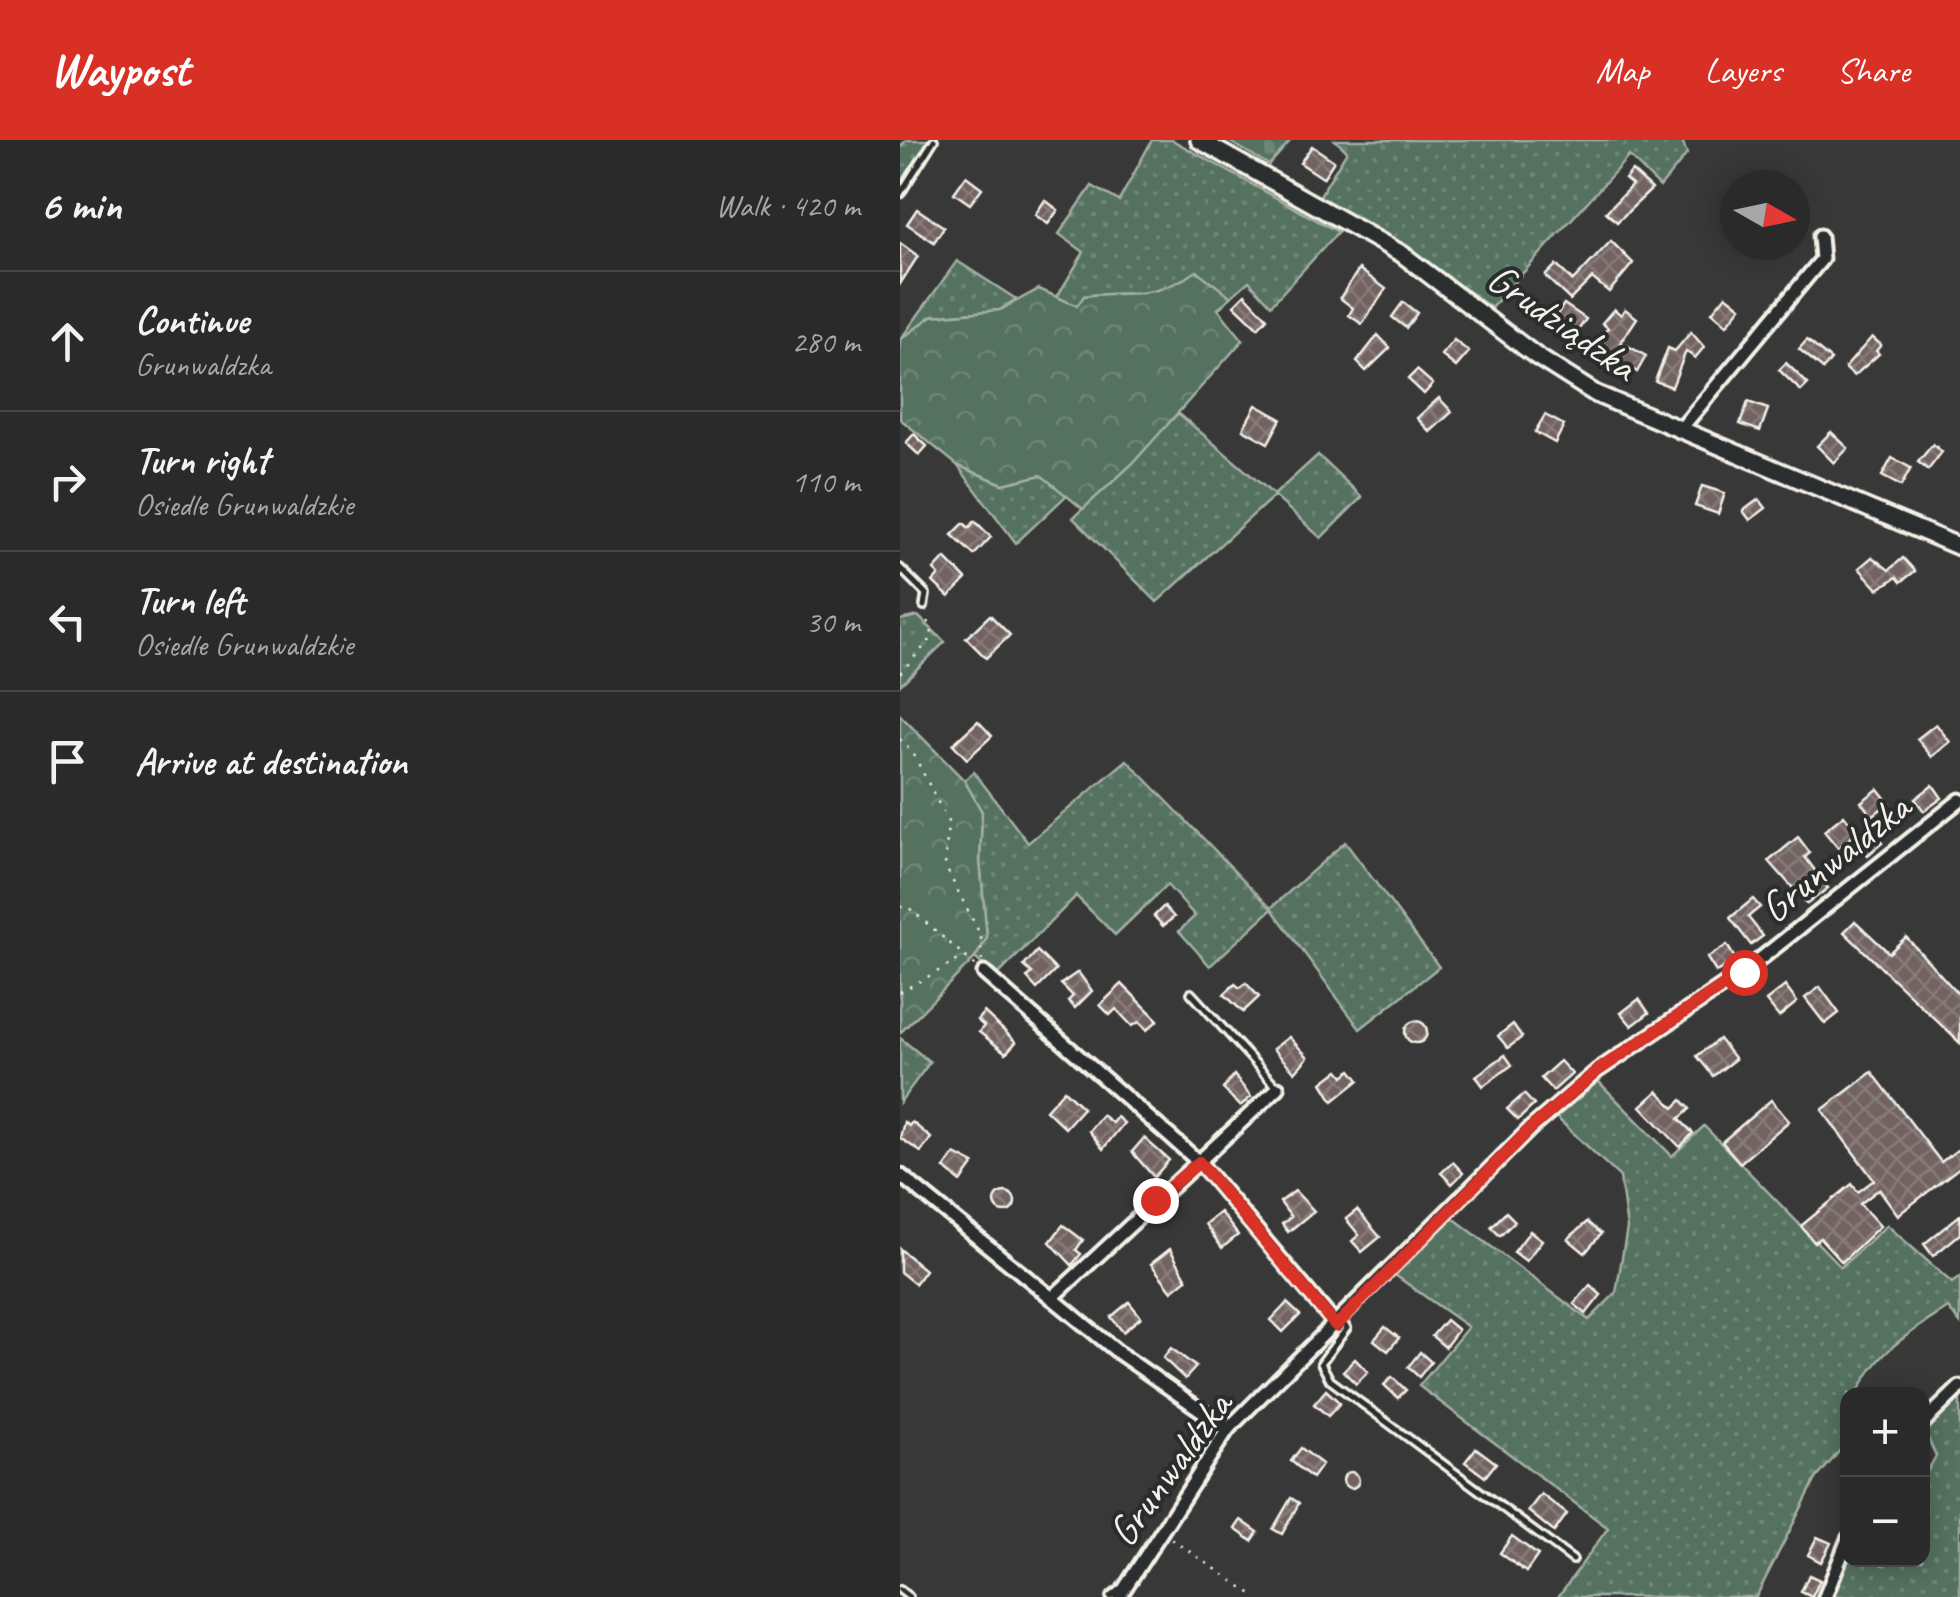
<!DOCTYPE html>
<html lang="en">
<head>
<meta charset="utf-8">
<style>
  :root { --surface:#2a2a2a; --page:#323232; --text:#f1f3f6; --muted:#a5a7a8; --line:#464647; --accent:#d93025 }
  body { margin:0; font-family:Caveat,sans-serif; background:var(--page); color:var(--text) }
  .controls { position:absolute; right:30px; bottom:30px; display:grid; overflow:hidden; border-radius:20px; box-shadow:0 5px 25px #0003 }
  .controls button { width:90px; height:90px; display:grid; place-items:center; padding:0; border:0; border-bottom:2px solid var(--line); background:var(--surface); color:var(--text); font:50px sans-serif }
  .compass { position:absolute; left:820px; top:30px; width:90px; height:90px; border-radius:50%; background:var(--surface); box-shadow:0 5px 25px #0003; rotate:99deg }
  .stop { position:absolute; width:30px; height:30px; margin:-22px; border:8px solid #d93025; border-radius:50%; background:#fff }
  .stop.end { background:#d93025; border-color:#fff; box-shadow:0 2px 10px #0008 }
  .list { margin:0; padding:0; list-style:none }
  h2 { display:flex; justify-content:space-between; align-items:center; height:130px; margin:0; padding:0 40px; font-size:42px }
  h2 small { font-size:32px; font-weight:400; color:var(--muted) }
  .list li { display:grid; grid-template-columns:65px 1fr auto; gap:30px; align-items:center; box-sizing:border-box; height:140px; padding:0 40px; border-top:2px solid var(--line) }
  .list b { display:block; font-size:38px; white-space:nowrap }
  .list p { margin:0; font-size:32px; white-space:nowrap; color:var(--muted) }
  .list em { font-size:32px; font-style:normal; color:var(--muted) }
  .icon { flex:none; width:55px; height:55px; fill:none; stroke:currentColor; stroke-width:2; stroke-linecap:round; stroke-linejoin:round }
  .map { position:relative; flex:none; width:1060px; height:1457px; overflow:hidden }
  header { display:flex; align-items:center; gap:60px; box-sizing:border-box; height:140px; padding:0 50px; background:var(--accent); color:#fff }
  header strong { font-size:48px }
  nav { display:flex; gap:55px; margin-inline-start:auto; font-size:35px }
  main { display:flex }
  aside { flex:1; background:var(--surface) }
  .map>svg:first-child { display:block }
</style>
</head>
<body>
<header>
<strong>Waypost</strong>
<nav><a>Map</a><a>Layers</a><a>Share</a></nav>
</header>
<main>
<aside>
<h2>6 min<small>Walk · 420 m</small></h2>
<ul class="list">
<li><svg class="icon" aria-label="ahead" viewBox="0 0 24 24"><path d="M12 20V5M6 11l6-6 6 6"/></svg><div><b>Continue</b><p>Grunwaldzka</p></div><em>280 m</em></li>
<li><svg class="icon" aria-label="right" viewBox="0 0 24 24"><path d="M7 20v-9h11M14 6l5 5-5 5"/></svg><div><b>Turn right</b><p>Osiedle Grunwaldzkie</p></div><em>110 m</em></li>
<li><svg class="icon" aria-label="left" viewBox="0 0 24 24"><path d="M17 20v-9H6M10 6l-5 5 5 5"/></svg><div><b>Turn left</b><p>Osiedle Grunwaldzkie</p></div><em>30 m</em></li>
<li><svg class="icon" aria-label="arrive" viewBox="0 0 24 24"><path d="M6 21V4h12l-3 4 3 4H6"/></svg><div><b>Arrive at destination</b></div></li>
</ul>
</aside>
<div class="map">
<svg width="1060" height="1457" viewBox="0 0 1060 1457">
  <defs>
    <pattern id="grass-dots" width="8" height="8" patternUnits="userSpaceOnUse" patternTransform="scale(2.5)"><rect width="8" height="8" fill="#557160"/><path d="M2 2h.1M6 6h.1" fill="none" stroke="#6e8677" stroke-width="1.8" stroke-linecap="round"/></pattern>
    <pattern id="forest-crowns" width="20" height="18" patternUnits="userSpaceOnUse" patternTransform="scale(2.5)"><rect width="20" height="18" fill="#557160"/><path d="M2 6a3 3 0 1 1 6 0M12 15a3 3 0 1 1 6 0" fill="none" stroke="#6e8677"/></pattern>
    <pattern id="cemetery-stones" width="16" height="16" patternUnits="userSpaceOnUse" patternTransform="scale(2.5)"><rect width="16" height="16" fill="#557160"/><path d="M2 7V4a2 2 0 0 1 4 0v3zM10 15v-3a2 2 0 0 1 4 0v3z" fill="#6e8677"/></pattern>
    <pattern id="building-cross-hatch" width="8" height="8" patternUnits="userSpaceOnUse" patternTransform="scale(2.5)"><rect width="8" height="8" fill="#726362"/><path d="M0 0l8 8M0 8l8-8" fill="none" stroke="#877a78"/></pattern>
  </defs>
  <rect width="100%" height="100%" fill="#383838"/>
  <filter id="ink" filterUnits="userSpaceOnUse"><feTurbulence type="fractalNoise" baseFrequency=".01" numOctaves="2"/><feDisplacementMap in="SourceGraphic" scale="20" xChannelSelector="R" yChannelSelector="G"/><feConvolveMatrix kernelMatrix="1 2 1 2 8 2 1 2 1" color-interpolation-filters="sRGB"/></filter>
  <g filter="url(#ink)">
    <g fill="url(#grass-dots)" stroke="#a4b1a4" stroke-width="2.5">
      <path d="M6,0H38L0,60V8Z"/>
      <path d="M252,0H272L438,92L371,165L349,141L331,157L297,132C248,162 236,150 184,156L178,167L157,157L184,112L159,94L192,46L219,61Z"/>
      <path d="M435,0H782L787,14L760,47L729,16L591,168L506,106L419,57L447,11Z"/>
      <path d="M57,121L116,159L100,170L32,176L0,200Z"/>
      <path d="M278,273L374,355L418,315L462,357L421,398L374,356L257,462L173,378Z"/>
      <path d="M57,325L103,344L141,335L168,354L116,403Z"/>
      <path d="M18,476L45,502L0,545V480Z"/>
      <path d="M227,620L371,768L445,702L539,827L460,889L372,769L310,826L279,791L295,776L267,745L215,795L176,756L96,837L75,818L87,797L80,721L82,672L64,640L74,632L128,703Z"/>
      <path d="M0,898L30,922L0,962Z"/>
      <path d="M698,941L772,1016L804,986L941,1127L987,1085L1052,1143L1060,1137V1183L1048,1168C1009,1193 977,1211 957,1254H948L947,1302L916,1339L856,1457H658L708,1388L519,1246L568,1187L495,1135L553,1078L689,1180L716,1153L727,1088L720,1037L655,976Z"/>
      <path d="M1060,1257V1457H916L939,1403L947,1407L948,1420H973L983,1425L989,1420H1022L1023,1339L1036,1316L1025,1292Z"/>
    </g>
    <g fill="url(#forest-crowns)" stroke="#a4b1a4" stroke-width="2.5">
      <path d="M297,131L331,157L318,169L343,200L232,324L183,369L141,335L103,344L57,325L0,279V200L32,176L100,170L139,149L177,166L184,156C236,150 248,162 297,131Z"/>
      <path d="M0,575L64,640L82,672L80,721L87,798L75,818L0,893Z"/>
    </g>
    <path fill="url(#cemetery-stones)" stroke="#a4b1a4" stroke-width="2.5" d="M327,0H391L369,25Z"/>
    <g fill="url(#building-cross-hatch)" stroke="#f4f1e8" stroke-width="2.5">
      <path d="M412,6L434,21L423,38L400,23Z"/>
      <path d="M732,31L752,49L717,82L706,72L732,45L725,39Z"/>
      <path d="M66,36L82,48L70,64L54,53Z"/>
      <path d="M145,60L158,70L148,84L135,75Z"/>
      <path d="M17,69L44,87L34,102L7,84Z"/>
      <path d="M711,101L733,123L709,152L692,138L670,160L645,136L656,125L673,141Z"/>
      <path d="M0,103L18,116L0,144Z"/>
      <path d="M459,129L486,149L462,184L449,175L453,168L440,158Z"/>
      <path d="M345,154L367,178L358,188L334,165Z"/>
      <path d="M826,155L841,167L827,185L812,172Z"/>
      <path d="M503,162L517,173L506,188L492,177Z"/>
      <path d="M664,164L686,179L677,192L655,177Z"/>
      <path d="M714,169L721,175L725,169L737,178L721,202L746,216L737,232L694,206L708,188L702,183Z"/>
      <path d="M791,192L804,207L795,218L786,211L772,247L755,241L768,208L775,211Z"/>
      <path d="M478,195L490,208L466,231L457,222Z"/>
      <path d="M972,197L981,205L976,211L979,214L954,236L945,228Z"/>
      <path d="M554,200L569,212L556,227L541,215Z"/>
      <path d="M907,200L931,220L923,229L899,209Z"/>
      <path d="M886,223L908,244L901,251L879,230Z"/>
      <path d="M517,230L533,244L524,254L508,239Z"/>
      <path d="M539,258L552,272L530,292L517,278Z"/>
      <path d="M848,262L868,269L860,291L840,284Z"/>
      <path d="M356,265L381,279L368,303L343,289Z"/>
      <path d="M645,275L664,285L655,303L635,292Z"/>
      <path d="M931,292L948,308L934,323L917,306Z"/>
      <path d="M14,294L27,306L19,315L6,303Z"/>
      <path d="M1033,304L1042,312L1028,330L1018,322Z"/>
      <path d="M992,318L1011,328L1001,346L982,336Z"/>
      <path d="M802,346L825,353L818,374L795,366Z"/>
      <path d="M859,359L866,368L850,380L843,371Z"/>
      <path d="M75,381L91,397L74,415L52,395L64,383L69,388Z"/>
      <path d="M972,417L989,430L1003,418L1015,431L1001,442L997,437L978,449L959,428Z"/>
      <path d="M45,418L66,439L49,457L33,442L39,435L34,430Z"/>
      <path d="M90,475L110,495L86,518L66,498Z"/>
      <path d="M78,581L92,596L67,619L53,604Z"/>
      <path d="M1036,584L1050,602L1032,617L1017,599Z"/>
      <path d="M1033,645L1042,658L1024,671L1015,659Z"/>
      <path d="M978,649L989,663L972,676L961,662Z"/>
      <path d="M944,675L957,692L938,708L924,691Z"/>
      <path d="M970,688L982,703L968,715L955,700Z"/>
      <path d="M898,697L910,713L905,717L928,748L907,764L869,721Z"/>
      <path d="M853,759L860,767L848,777L863,796L851,805L830,778Z"/>
      <path d="M264,766L274,777L263,786L254,776Z"/>
      <path d="M955,781L989,813L1006,797L1060,856V903L944,792Z"/>
      <path d="M827,805L836,820L816,832L807,818Z"/>
      <path d="M137,811L156,830L137,849L127,838L132,833L124,826Z"/>
      <path d="M178,832L192,851L175,868L168,861L173,856L161,844Z"/>
      <path d="M346,843L359,857L343,872L324,854L335,844L340,848Z"/>
      <path d="M222,844L258,880L247,890L239,882L232,886L216,869L210,875L200,865Z"/>
      <path d="M885,846L897,862L879,877L866,861Z"/>
      <path d="M920,847L939,873L925,884L905,858Z"/>
      <path d="M739,859L749,873L732,886L721,873Z"/>
      <path d="M84,872L116,902L106,913L79,892L84,886L77,880Z"/>
      <circle cx="516" cy="892" r="11"/>
      <path d="M613,884L622,897L608,908L598,896Z"/>
      <path d="M389,897L408,917L395,932L373,909Z"/>
      <path d="M819,899L835,919L813,936L797,916Z"/>
      <path d="M605,915L612,925L583,946L576,936Z"/>
      <path d="M660,921L672,934L653,951L641,938Z"/>
      <path d="M439,930L444,936L451,930L459,940L433,961L422,943Z"/>
      <path d="M972,932L1041,1022L1060,1008V1027L998,1075L979,1049L960,1064L980,1086L942,1122L920,1098L914,1102L901,1086L952,1044L958,1052L974,1040L922,970Z"/>
      <path d="M334,935L351,957L340,966L323,949Z"/>
      <path d="M164,950L183,968L165,988L146,970Z"/>
      <path d="M758,951L774,968L782,960L790,969L779,979L793,993L780,1007L741,966Z"/>
      <path d="M624,954L634,965L618,980L607,969Z"/>
      <path d="M871,960L889,981L840,1023L822,1002Z"/>
      <path d="M202,975L212,983L217,977L224,983L203,1009L189,991Z"/>
      <path d="M4,982L9,986L12,982L31,998L21,1012L0,998Z"/>
      <path d="M244,998L269,1020L254,1037L232,1012Z"/>
      <path d="M55,1014L74,1024L61,1042L44,1028Z"/>
      <path d="M553,1022L563,1033L552,1044L541,1033Z"/>
      <path d="M395,1051L414,1071L388,1092L382,1084L391,1077L380,1062Z"/>
      <circle cx="105" cy="1062" r="10"/>
      <path d="M457,1070L480,1097L462,1112L452,1101L459,1095L446,1079Z"/>
      <path d="M320,1072L338,1095L322,1108L305,1084Z"/>
      <path d="M606,1072L615,1081L600,1096L591,1087Z"/>
      <path d="M1060,1075V1094L1033,1116L1024,1104Z"/>
      <path d="M687,1082L701,1094L685,1113L668,1099Z"/>
      <path d="M163,1085L183,1100L176,1110L181,1114L172,1125L150,1102Z"/>
      <path d="M630,1091L642,1100L626,1121L614,1112Z"/>
      <path d="M0,1109L25,1130L15,1144L0,1132Z"/>
      <path d="M270,1109L287,1139L272,1151L251,1124Z"/>
      <path d="M690,1145L701,1155L686,1174L674,1164Z"/>
      <path d="M229,1162L241,1177L223,1192L211,1177Z"/>
      <path d="M387,1163L400,1175L383,1192L371,1180Z"/>
      <path d="M546,1180L558,1190L545,1207L532,1196Z"/>
      <path d="M485,1187L499,1198L488,1211L474,1200Z"/>
      <path d="M271,1208L296,1227L285,1239L263,1218Z"/>
      <path d="M520,1212L531,1222L519,1237L508,1227Z"/>
      <path d="M455,1219L468,1232L456,1244L443,1231Z"/>
      <path d="M492,1237L506,1250L498,1258L484,1245Z"/>
      <path d="M426,1250L440,1263L428,1276L414,1264Z"/>
      <path d="M401,1308L422,1324L412,1338L391,1321Z"/>
      <path d="M576,1308L596,1323L585,1337L565,1322Z"/>
      <circle cx="451" cy="1340" r="8"/>
      <path d="M641,1354L667,1374L654,1392L628,1371Z"/>
      <path d="M391,1358L399,1363L382,1394L373,1389Z"/>
      <path d="M341,1380L358,1392L352,1401L335,1389Z"/>
      <path d="M612,1396L638,1415L626,1432L600,1413Z"/>
      <path d="M917,1397L931,1403L921,1422L908,1415Z"/>
      <path d="M909,1435L920,1440L912,1457L901,1452Z"/>
    </g>
    <g fill="none" stroke-linecap="round" stroke-linejoin="round">
      <g stroke="#f4f1e8" stroke-width="12">
        <g id="lane">
          <path d="M0,54L34,0"/>
          <path d="M0,428L26,454L24,466"/>
          <path d="M291,853L377,947"/>
          <path d="M441,1182L447,1188L421,1223L430,1240L673,1420"/>
          <path d="M0,1450L9,1457"/>
          <path d="M210,1457L220,1449"/>
        </g>
      </g>
      <g stroke="#f4f1e8" stroke-width="19">
        <g id="street">
          <path d="M779,291L922,119L920,96"/>
          <path d="M84,833L299,1022L437,1186"/>
          <path d="M0,1035L152,1158L378,948"/>
          <path d="M152,1158L219,1213L328,1289"/>
          <path d="M1022,1284L1060,1247"/>
          <path d="M219,1457L328,1289L631,988L697,931L844,832L1060,660"/>
          <path d="M925,1457L948,1399"/>
        </g>
      </g>
      <g stroke="#f4f1e8" stroke-width="22">
        <path id="secondary" d="M299,0L502,114L636,216L696,254L1060,407"/>
      </g>
      <g stroke="#f4f1e8" stroke-width="2.5" stroke-dasharray="2.5 8" stroke-linecap="butt">
        <path d="M0,533L33,497L26,473"/>
        <path d="M0,599L14,615L48,682L45,726L81,796L82,822"/>
        <path d="M0,767H8L76,826"/>
        <path d="M0,852L64,817"/>
        <path d="M271,1399L357,1457"/>
      </g>
      <use href="#lane" stroke="#2a2d2e" stroke-width="5"/>
      <use href="#street" stroke="#2a2d2e" stroke-width="11"/>
      <use href="#secondary" stroke="#2a2d2e" stroke-width="15"/>
    </g>
  </g>
  <g fill="none" stroke-linecap="round" stroke-linejoin="round" filter="url(#ink)">
    <path stroke="#d93025" stroke-width="12" d="M255,1060L299,1022L436,1186L631,988L697,931L844,832"/>
  </g>
  <g text-anchor="middle" dominant-baseline="central" stroke-width="8" stroke-linejoin="round" paint-order="stroke">
    <g font-size="42" fill="#f4f1e8" stroke="#2a2d2e">
      <text transform="translate(662 182) rotate(35)">Grudziądzka</text>
      <text transform="translate(935 718) rotate(-39)">Grunwaldzka</text>
      <text transform="translate(270 1329) rotate(-54)">Grunwaldzka</text>
    </g>
  </g>
</svg>
<div class="controls">
<button>+</button>
<button>−</button>
</div>
<svg class="compass" viewBox="-18 -18 36 36"><path d="M0-13l5 13h-10z" fill="#e53935"/><path d="M0 13l5-13h-10z" fill="#a5a7a8"/></svg>
<div class="stop" style="left:844px;top:832px"></div>
<div class="stop end" style="left:255px;top:1060px"></div>
</div>
</main>
</body>
</html>
